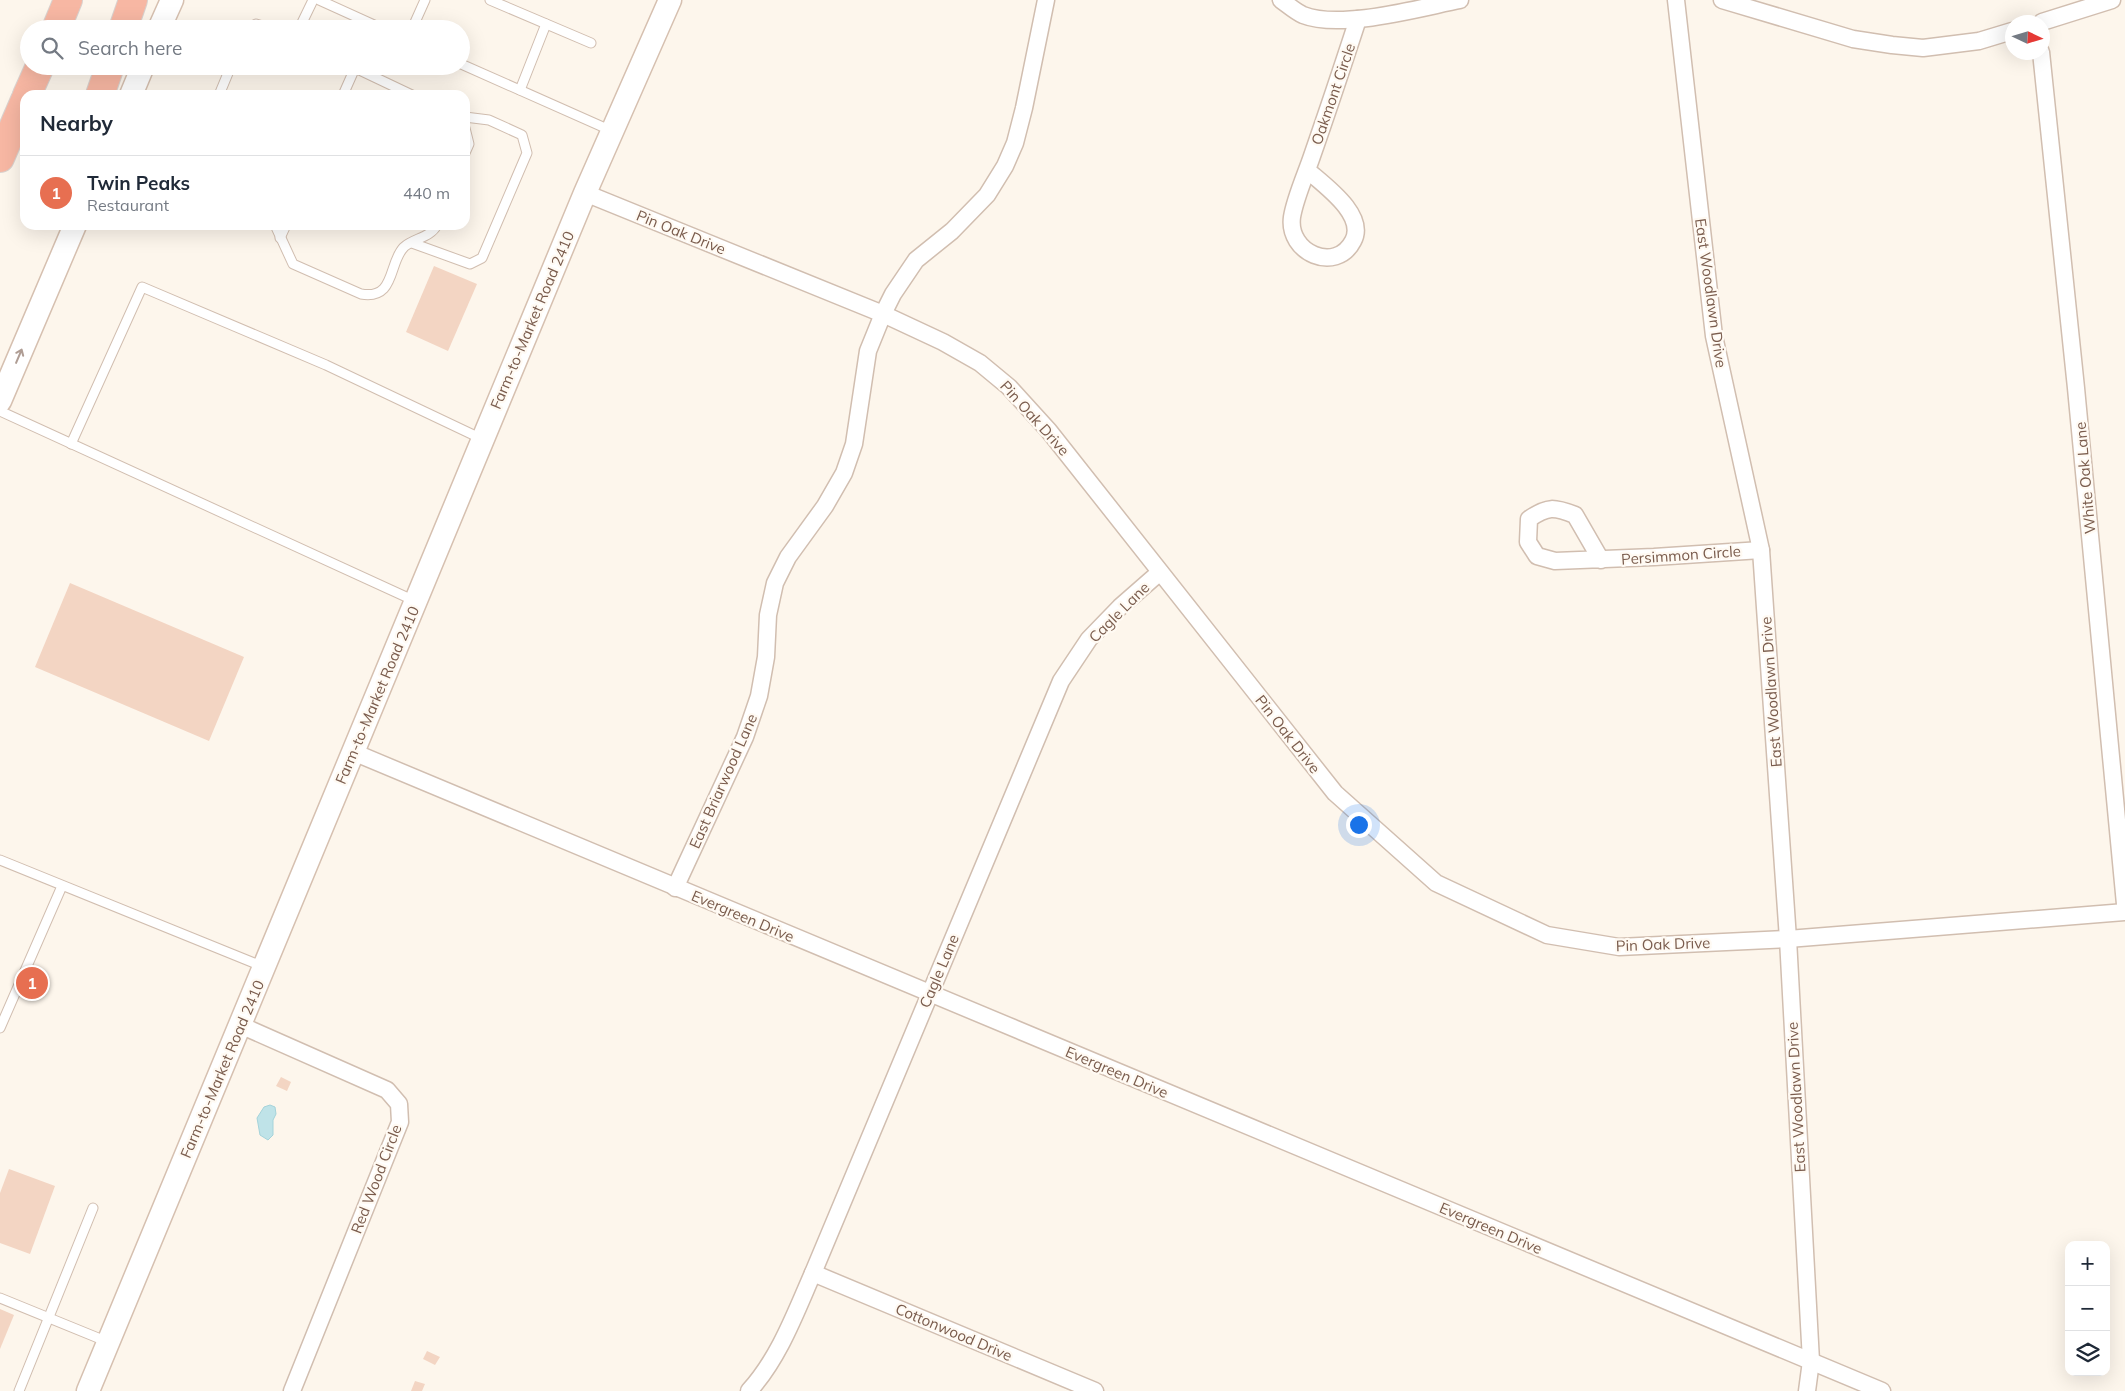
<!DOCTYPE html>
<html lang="en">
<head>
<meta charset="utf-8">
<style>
  :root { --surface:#fff; --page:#f2f2f3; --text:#1f2937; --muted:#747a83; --line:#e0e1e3; --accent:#e76f51 }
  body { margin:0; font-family:Mulish,sans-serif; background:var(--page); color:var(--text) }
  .controls { position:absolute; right:15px; bottom:15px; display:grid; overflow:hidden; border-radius:10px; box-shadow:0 5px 20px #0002 }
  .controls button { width:45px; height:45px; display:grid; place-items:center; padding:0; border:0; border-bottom:1px solid var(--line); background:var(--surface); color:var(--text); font:25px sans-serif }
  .compass { position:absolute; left:2005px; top:15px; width:45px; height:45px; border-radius:50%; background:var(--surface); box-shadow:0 5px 20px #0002; rotate:94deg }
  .you { position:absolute; left:1358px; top:824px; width:18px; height:18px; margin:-12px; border:4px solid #fff; border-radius:50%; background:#1a73e8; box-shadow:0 0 0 8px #1a73e833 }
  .badge { display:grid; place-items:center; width:32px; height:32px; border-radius:50%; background:var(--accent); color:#fff; font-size:16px; font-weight:700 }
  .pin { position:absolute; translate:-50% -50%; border:2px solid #fff; box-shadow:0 1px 5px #0006 }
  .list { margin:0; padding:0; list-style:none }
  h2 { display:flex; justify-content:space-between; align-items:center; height:65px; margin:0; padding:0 20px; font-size:21px }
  h2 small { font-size:16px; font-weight:400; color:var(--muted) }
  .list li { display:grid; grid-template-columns:32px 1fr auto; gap:15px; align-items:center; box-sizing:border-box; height:75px; padding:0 20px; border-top:1px solid var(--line) }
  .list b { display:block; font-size:19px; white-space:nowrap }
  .list p { margin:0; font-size:16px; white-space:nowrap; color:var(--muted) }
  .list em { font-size:16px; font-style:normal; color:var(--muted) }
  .icon { flex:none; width:28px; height:28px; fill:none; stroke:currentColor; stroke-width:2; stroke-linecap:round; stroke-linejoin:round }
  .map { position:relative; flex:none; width:2125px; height:1391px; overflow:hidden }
  .search { position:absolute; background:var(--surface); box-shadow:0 5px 20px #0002; left:20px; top:20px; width:450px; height:55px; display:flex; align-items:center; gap:12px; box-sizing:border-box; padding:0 18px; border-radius:28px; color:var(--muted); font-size:19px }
  .panel { position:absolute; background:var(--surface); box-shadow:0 5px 20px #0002; left:20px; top:90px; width:450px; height:140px; border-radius:15px }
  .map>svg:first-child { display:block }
</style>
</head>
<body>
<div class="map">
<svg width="2125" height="1391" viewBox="0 0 2125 1391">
  <rect width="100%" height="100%" fill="#fdf6ec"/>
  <path fill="#bfe3e8" stroke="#a5d3da" d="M270,1105L275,1107L276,1114L273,1120V1135L268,1140L260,1135L257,1118L264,1107Z"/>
  <g fill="#f3d5c3">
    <path d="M434,266L477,284L448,351L406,332Z"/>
    <path d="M70,583L244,657L209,741L35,667Z"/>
    <path d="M281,1077L291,1082L287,1091L276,1086Z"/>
    <path d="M9,1169L55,1186L30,1254L0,1243V1193Z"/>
    <path d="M0,1309L14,1315L0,1349Z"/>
    <path d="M427,1351L440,1357L435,1365L423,1359Z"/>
    <path d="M415,1381L425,1384L422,1391H411Z"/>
  </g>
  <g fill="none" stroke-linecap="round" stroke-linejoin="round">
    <g stroke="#d1beb0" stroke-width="11">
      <g id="lane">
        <path d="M319,0L383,29"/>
        <path d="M490,0L591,43"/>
        <path d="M247,29L256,24L272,29"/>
        <path d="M299,29L313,0"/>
        <path d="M412,29L425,0"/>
        <path d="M461,64L612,131"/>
        <path d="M351,66L412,95"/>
        <path d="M520,90L546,24"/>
        <path d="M219,95L231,66"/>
        <path d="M343,95L355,68"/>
        <path d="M465,128L469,144L465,153"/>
        <path d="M275,225L293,264L361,294C396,300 388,263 404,247C414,238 430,238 437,225"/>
        <path d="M280,238L286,225"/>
        <path d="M412,243L470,264L482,258L527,153L522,135L489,120L465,117"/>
        <path d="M0,411L415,601"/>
        <path d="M71,444L142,287L326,365L482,439"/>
        <path d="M0,860L264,967"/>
        <path d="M0,1028L62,886"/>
        <path d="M0,1298L108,1342"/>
        <path d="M19,1391L93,1208"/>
      </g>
    </g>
    <g stroke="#d1beb0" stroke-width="19">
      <g id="street">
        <path d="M1281,0C1288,5 1296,12 1303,15C1341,30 1419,8 1460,0"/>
        <path d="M1676,0L1714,336L1761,550L1788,939L1811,1361L1807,1391"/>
        <path d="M1722,0L1853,39L1892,45L1923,48L1979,41L2012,31"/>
        <path d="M2042,22L2112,0"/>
        <path d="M2041,52L2076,388L2125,904"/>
        <path d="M1307,170C1324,185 1367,215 1353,241C1336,274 1287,253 1292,217C1295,198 1306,174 1312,156C1328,110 1343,65 1358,19"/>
        <path d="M585,193L883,314L943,342L980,363L1009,387L1049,431L1335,793L1436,883L1547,935L1619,947L1788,939L2125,912"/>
        <path d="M1601,560L1575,515C1554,507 1548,506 1529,519L1528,542L1537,556L1555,561L1654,557L1761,550"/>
        <path d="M353,752L1882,1391"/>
        <path d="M675,888L745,737L759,696L766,657L768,615L775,583L788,557L825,506L844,473L854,444L868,351L883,314L893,294L916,260L952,231L987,195L1005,166L1015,143L1024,108L1046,0"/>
        <path d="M240,1025L387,1090L399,1104L400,1122L292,1391"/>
        <path d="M813,1273L1095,1391"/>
        <path d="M749,1391C779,1358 795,1314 813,1273L1061,681L1089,639L1120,607L1160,572"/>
      </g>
    </g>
    <g stroke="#d6c0b0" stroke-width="25">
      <g id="secondary">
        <path d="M159,29L172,0"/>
        <path d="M131,95L143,66"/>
        <path d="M0,401L75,225"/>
        <path d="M88,1391L585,193L670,0"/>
      </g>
    </g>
    <g stroke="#dad1cd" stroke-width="30">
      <g id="highway">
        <path d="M56,29L68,0"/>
        <path d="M123,29L133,0"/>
        <path d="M27,95L40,66"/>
        <path d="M100,95L110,66"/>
        <path d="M0,158L25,100"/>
      </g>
    </g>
    <use href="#lane" stroke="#fff" stroke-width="9"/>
    <use href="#street" stroke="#fff" stroke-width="16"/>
    <use href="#secondary" stroke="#fff" stroke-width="22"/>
    <use href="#highway" stroke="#f7b7a3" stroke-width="28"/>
  </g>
  <defs><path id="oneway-shaft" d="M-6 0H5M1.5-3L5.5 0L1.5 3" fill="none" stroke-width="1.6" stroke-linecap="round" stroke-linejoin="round" transform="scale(1.25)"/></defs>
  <use stroke="#af9d94" href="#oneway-shaft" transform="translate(19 356) rotate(-67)"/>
  <g text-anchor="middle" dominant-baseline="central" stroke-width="4.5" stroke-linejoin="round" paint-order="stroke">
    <g font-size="15" fill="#7a5c4d" stroke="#fffaf3">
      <text transform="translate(1333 94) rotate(-71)">Oakmont Circle</text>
      <text transform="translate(681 232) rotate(22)">Pin Oak Drive</text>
      <text transform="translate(1711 293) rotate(82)">East Woodlawn Drive</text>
      <text transform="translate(532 320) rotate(-67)">Farm-to-Market Road 2410</text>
      <text transform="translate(1035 418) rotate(48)">Pin Oak Drive</text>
      <text transform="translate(2085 478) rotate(-95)">White Oak Lane</text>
      <text transform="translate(1681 555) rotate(-4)">Persimmon Circle</text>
      <text transform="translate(1119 612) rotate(-45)">Cagle Lane</text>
      <text transform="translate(1771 692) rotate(-94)">East Woodlawn Drive</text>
      <text transform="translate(377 695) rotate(-67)">Farm-to-Market Road 2410</text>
      <text transform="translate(1288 734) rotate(52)">Pin Oak Drive</text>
      <text transform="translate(723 781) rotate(-66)">East Briarwood Lane</text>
      <text transform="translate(743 916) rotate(23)">Evergreen Drive</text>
      <text transform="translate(1663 944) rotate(-2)">Pin Oak Drive</text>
      <text transform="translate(939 971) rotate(-67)">Cagle Lane</text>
      <text transform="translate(222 1069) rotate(-67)">Farm-to-Market Road 2410</text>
      <text transform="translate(1117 1072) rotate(23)">Evergreen Drive</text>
      <text transform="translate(1796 1097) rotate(-93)">East Woodlawn Drive</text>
      <text transform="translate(376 1179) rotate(-69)">Red Wood Circle</text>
      <text transform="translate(1491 1228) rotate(23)">Evergreen Drive</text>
      <text transform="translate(954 1332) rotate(23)">Cottonwood Drive</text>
    </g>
  </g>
</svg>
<div class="controls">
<button>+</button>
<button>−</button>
<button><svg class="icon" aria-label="layers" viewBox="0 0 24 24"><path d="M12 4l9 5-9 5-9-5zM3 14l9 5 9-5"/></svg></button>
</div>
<svg class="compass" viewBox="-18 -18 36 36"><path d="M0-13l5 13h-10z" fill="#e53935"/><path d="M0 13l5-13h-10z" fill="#747a83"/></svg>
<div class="you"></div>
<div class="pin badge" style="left:32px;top:983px">1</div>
<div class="search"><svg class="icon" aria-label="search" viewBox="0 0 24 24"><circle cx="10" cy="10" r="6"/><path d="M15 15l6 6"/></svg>Search here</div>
<section class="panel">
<h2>Nearby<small></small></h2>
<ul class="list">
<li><span class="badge">1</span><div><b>Twin Peaks</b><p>Restaurant</p></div><em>440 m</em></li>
</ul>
</section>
</div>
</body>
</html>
